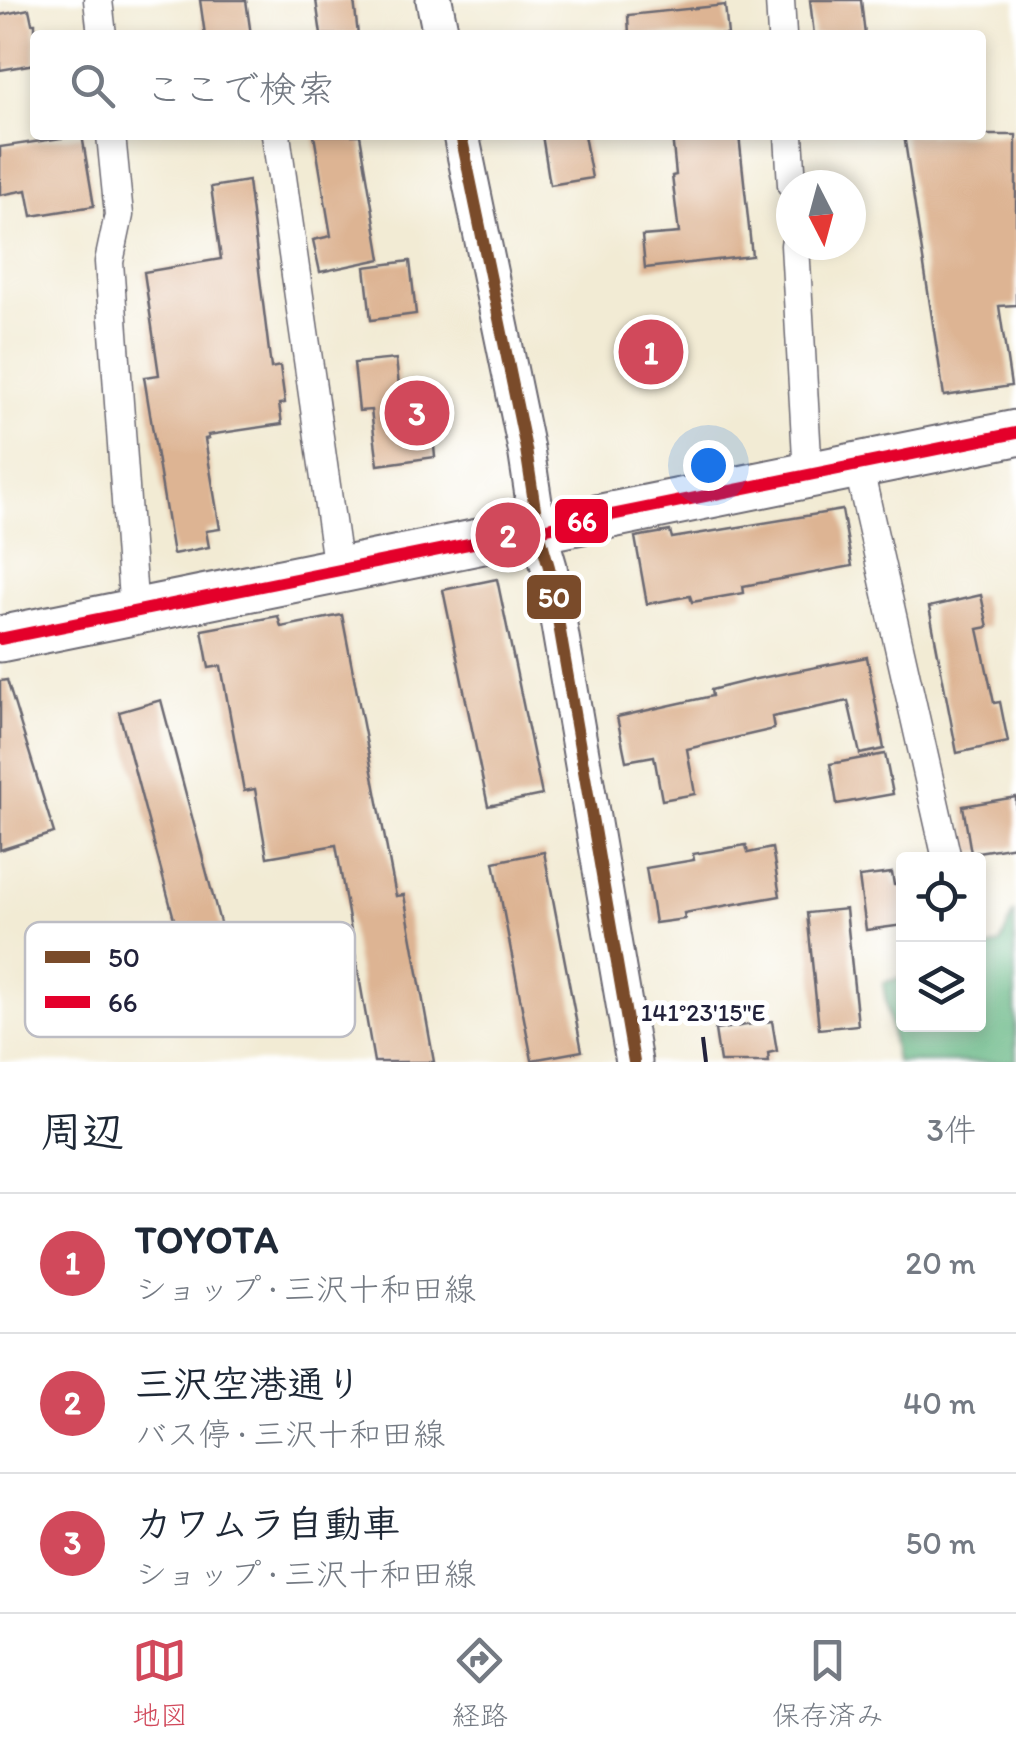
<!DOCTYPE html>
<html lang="ja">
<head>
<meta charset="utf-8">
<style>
  :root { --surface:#fff; --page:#f6f6f7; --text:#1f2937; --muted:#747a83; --line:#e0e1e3; --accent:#d1495b }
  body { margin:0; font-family:Itim,"Klee One",sans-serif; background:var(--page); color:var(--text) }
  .controls { position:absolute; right:30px; bottom:30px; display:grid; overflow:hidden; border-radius:10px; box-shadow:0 5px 15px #0003 }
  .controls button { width:90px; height:90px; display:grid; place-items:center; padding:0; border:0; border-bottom:2px solid var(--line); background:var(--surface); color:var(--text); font:50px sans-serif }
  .compass { position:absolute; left:776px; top:170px; width:90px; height:90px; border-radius:50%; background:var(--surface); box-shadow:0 5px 15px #0003; rotate:174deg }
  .you { position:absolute; left:708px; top:465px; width:35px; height:35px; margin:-25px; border:8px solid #fff; border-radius:50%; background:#1a73e8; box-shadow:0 0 0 15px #1a73e833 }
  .badge { display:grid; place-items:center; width:65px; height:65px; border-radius:50%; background:var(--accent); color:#fff; font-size:32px; font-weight:700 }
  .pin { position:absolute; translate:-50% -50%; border:5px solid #fff; box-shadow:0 2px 10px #0006 }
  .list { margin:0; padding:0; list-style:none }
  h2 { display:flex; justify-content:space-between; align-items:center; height:130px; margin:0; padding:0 40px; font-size:42px }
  h2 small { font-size:32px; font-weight:400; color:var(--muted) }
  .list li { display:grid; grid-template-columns:65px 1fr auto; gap:30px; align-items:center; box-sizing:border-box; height:140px; padding:0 40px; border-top:2px solid var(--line) }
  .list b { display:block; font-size:38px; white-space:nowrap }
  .list p { margin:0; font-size:32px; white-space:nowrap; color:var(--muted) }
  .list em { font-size:32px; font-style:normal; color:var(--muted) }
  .icon { flex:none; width:55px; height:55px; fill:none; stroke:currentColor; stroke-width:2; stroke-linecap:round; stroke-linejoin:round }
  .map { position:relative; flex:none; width:1016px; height:1062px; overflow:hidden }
  .search { position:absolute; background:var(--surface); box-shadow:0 5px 15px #0003; left:30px; right:30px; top:30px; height:110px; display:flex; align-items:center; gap:25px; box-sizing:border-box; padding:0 35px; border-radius:10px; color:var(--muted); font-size:38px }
  .sheet { height:550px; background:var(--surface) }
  nav { display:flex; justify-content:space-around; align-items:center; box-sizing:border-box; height:140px; border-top:2px solid var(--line); background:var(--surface); font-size:28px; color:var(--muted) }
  nav a { display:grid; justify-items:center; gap:5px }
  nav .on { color:var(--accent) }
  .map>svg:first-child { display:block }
</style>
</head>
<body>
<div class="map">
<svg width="1016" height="1062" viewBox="0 0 1016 1062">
  <rect width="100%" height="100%" fill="#fff"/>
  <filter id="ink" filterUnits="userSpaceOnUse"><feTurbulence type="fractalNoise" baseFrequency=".01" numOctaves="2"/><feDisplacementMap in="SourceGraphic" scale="20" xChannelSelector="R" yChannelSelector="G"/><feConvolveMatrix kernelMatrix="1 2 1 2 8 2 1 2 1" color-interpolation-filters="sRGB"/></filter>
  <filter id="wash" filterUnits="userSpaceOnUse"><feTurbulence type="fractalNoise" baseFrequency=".0048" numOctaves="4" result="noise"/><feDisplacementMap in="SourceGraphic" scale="40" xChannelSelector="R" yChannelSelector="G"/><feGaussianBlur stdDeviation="2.25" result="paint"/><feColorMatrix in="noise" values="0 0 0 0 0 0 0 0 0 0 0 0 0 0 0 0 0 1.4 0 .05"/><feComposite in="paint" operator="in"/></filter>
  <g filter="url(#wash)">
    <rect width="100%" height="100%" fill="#f2ebd4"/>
    <path fill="#65b683" stroke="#446c5f" stroke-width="2.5" d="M1014,912L1016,1062H896L883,983L903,977L904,1024H978L979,951L1000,944Z"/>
    <g id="blocks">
      <g fill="#ddb493">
        <path d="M200,0H246L251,35H205Z"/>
        <path d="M316,0H354L358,35H321Z"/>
        <path d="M810,0H861L865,35H814Z"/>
        <path d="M725,5L728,35H629L628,15Z"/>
        <path d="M29,9L32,23H35V64L0,70V15Z"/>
        <path d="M82,135L94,206L32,216L27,190L0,195V147Z"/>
        <path d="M314,135H360L381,259L320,272L313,240L331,236Z"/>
        <path d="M542,135H584L592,178L550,185Z"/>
        <path d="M672,135H739L752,256L645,268L642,236L679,233L672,176L676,175Z"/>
        <path d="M904,135H1016V305L999,306L1011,386L944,396Z"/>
        <path d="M248,181L271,368L280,366L284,395L285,403L279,404L282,424L208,435L209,438L205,439L220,529L206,531L209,547L173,554L144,377L159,375L144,272L221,259L211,187Z"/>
        <path d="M410,261L416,314L371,320L365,267Z"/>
        <path d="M396,359L404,430L432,427L435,457L378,465L371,410L359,411L354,363Z"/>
        <path d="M842,510L852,566L743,586L744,593L692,602L690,596L647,604L635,537L670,531L672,538Z"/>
        <path d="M497,579L542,795L488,806L443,590Z"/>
        <path d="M981,595L988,627L978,629L994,703L1000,702L1008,742L957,753L929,607Z"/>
        <path d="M342,615L396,896L404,895L434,1062H374L336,845L267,857L255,789L244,791L221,666L209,668L202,630L278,616L281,627Z"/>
        <path d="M867,657L884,749L860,754L848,701L772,717L774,729L687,749L695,794L662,800L654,756L626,761L617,717L712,696L711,690L751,680Z"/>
        <path d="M7,680L54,833L0,850V681Z"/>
        <path d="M161,700L245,1017L203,1028L119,712Z"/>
        <path d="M885,754L893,794L837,804L830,764Z"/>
        <path d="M1016,797V846L971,853L963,806Z"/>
        <path d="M746,845L748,853L772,848L780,896L684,913L685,919L655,923L646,868L694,860L693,854Z"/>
        <path d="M544,852L582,1051L532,1060L494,862Z"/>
        <path d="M892,873L894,885L904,884V925L866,930L859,877Z"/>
        <path d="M846,909L858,1025L819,1029L807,913Z"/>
        <path d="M772,1021L777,1051L768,1053L769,1062H720L715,1030Z"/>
      </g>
    </g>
  </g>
  <g filter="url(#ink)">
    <use href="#blocks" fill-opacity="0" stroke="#6b6871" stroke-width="2.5"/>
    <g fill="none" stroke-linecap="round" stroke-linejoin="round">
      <g stroke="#6b6871" stroke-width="31">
        <g id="minor">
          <path d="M98,0L102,35"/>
          <path d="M780,0L782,35"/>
          <path d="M111,135L119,215L109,262L134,614"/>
          <path d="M276,135L338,570"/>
          <path d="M789,135L792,185"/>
          <path d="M795,245L808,475"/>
          <path d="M858,465L947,859"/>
        </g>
      </g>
      <g stroke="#6b6871" stroke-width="39">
        <g id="tertiary">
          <path d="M434,0L441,35"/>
          <path d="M461,135L526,449L538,529L549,567L634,1062"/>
        </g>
      </g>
      <g stroke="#6b6871" stroke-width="49">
        <path id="primary" d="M0,639L1016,433"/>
      </g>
      <use href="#minor" stroke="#fff" stroke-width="28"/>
      <use href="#tertiary" stroke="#fff" stroke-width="35"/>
      <use href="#primary" stroke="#fff" stroke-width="45"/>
      <g stroke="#fff" stroke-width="20">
        <path id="bus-1" d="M461,135L526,449L538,529L549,567L634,1062"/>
      </g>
      <g stroke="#fff" stroke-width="20">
        <path id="bus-2" d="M0,639L1016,433"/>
      </g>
      <use href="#bus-1" stroke="#7a4b2a" stroke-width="12"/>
      <use href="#bus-2" stroke="#e4002b" stroke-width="12"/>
    </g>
  </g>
  <path fill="none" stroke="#22223b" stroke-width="4" d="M703,1037L706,1062"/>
  <rect x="25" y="922" width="330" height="115" rx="15" fill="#fff" stroke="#bdbdc4" stroke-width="2.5"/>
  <rect x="45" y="951" width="45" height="12" fill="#7a4b2a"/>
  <rect x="45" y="996" width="45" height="12" fill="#e4002b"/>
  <g font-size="28" fill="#22223b">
    <text x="108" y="967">50</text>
    <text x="108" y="1012">66</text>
  </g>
  <g font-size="25" text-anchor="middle" fill="#22223b" stroke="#fff" stroke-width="10" stroke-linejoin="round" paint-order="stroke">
    <text x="703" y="1021">141°23'15"E</text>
  </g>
  <g stroke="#fff" stroke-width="4">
    <rect x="553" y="497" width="57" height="48" rx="10" fill="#e4002b"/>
    <rect x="525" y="573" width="58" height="48" rx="10" fill="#7a4b2a"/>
  </g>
  <g font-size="28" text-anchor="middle" font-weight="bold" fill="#fff">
    <text x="582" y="531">66</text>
    <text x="554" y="607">50</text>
  </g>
</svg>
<div class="controls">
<button><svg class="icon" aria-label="locate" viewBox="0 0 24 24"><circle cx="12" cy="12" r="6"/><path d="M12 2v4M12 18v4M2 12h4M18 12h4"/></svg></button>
<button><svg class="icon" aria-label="layers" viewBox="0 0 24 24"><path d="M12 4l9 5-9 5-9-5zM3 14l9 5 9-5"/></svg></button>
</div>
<svg class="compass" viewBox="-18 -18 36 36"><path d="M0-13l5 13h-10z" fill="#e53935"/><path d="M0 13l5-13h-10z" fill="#747a83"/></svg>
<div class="you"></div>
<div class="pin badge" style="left:651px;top:352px">1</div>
<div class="pin badge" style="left:508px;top:535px">2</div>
<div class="pin badge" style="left:417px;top:413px">3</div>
<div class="search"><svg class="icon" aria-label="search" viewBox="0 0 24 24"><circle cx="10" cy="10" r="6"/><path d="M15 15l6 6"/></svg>ここで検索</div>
</div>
<section class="sheet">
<h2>周辺<small>3件</small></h2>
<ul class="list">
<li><span class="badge">1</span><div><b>TOYOTA</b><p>ショップ · 三沢十和田線</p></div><em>20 m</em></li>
<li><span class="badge">2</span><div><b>三沢空港通り</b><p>バス停 · 三沢十和田線</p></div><em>40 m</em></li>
<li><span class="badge">3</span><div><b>カワムラ自動車</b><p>ショップ · 三沢十和田線</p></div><em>50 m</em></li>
</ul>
</section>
<nav>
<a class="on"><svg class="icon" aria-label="map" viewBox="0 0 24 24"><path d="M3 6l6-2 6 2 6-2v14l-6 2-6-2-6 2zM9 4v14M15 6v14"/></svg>地図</a>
<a><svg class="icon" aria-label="directions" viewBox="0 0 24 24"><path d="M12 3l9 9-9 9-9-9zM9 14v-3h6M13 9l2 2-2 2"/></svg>経路</a>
<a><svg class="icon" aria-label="saved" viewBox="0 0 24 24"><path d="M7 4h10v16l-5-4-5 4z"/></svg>保存済み</a>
</nav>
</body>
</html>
